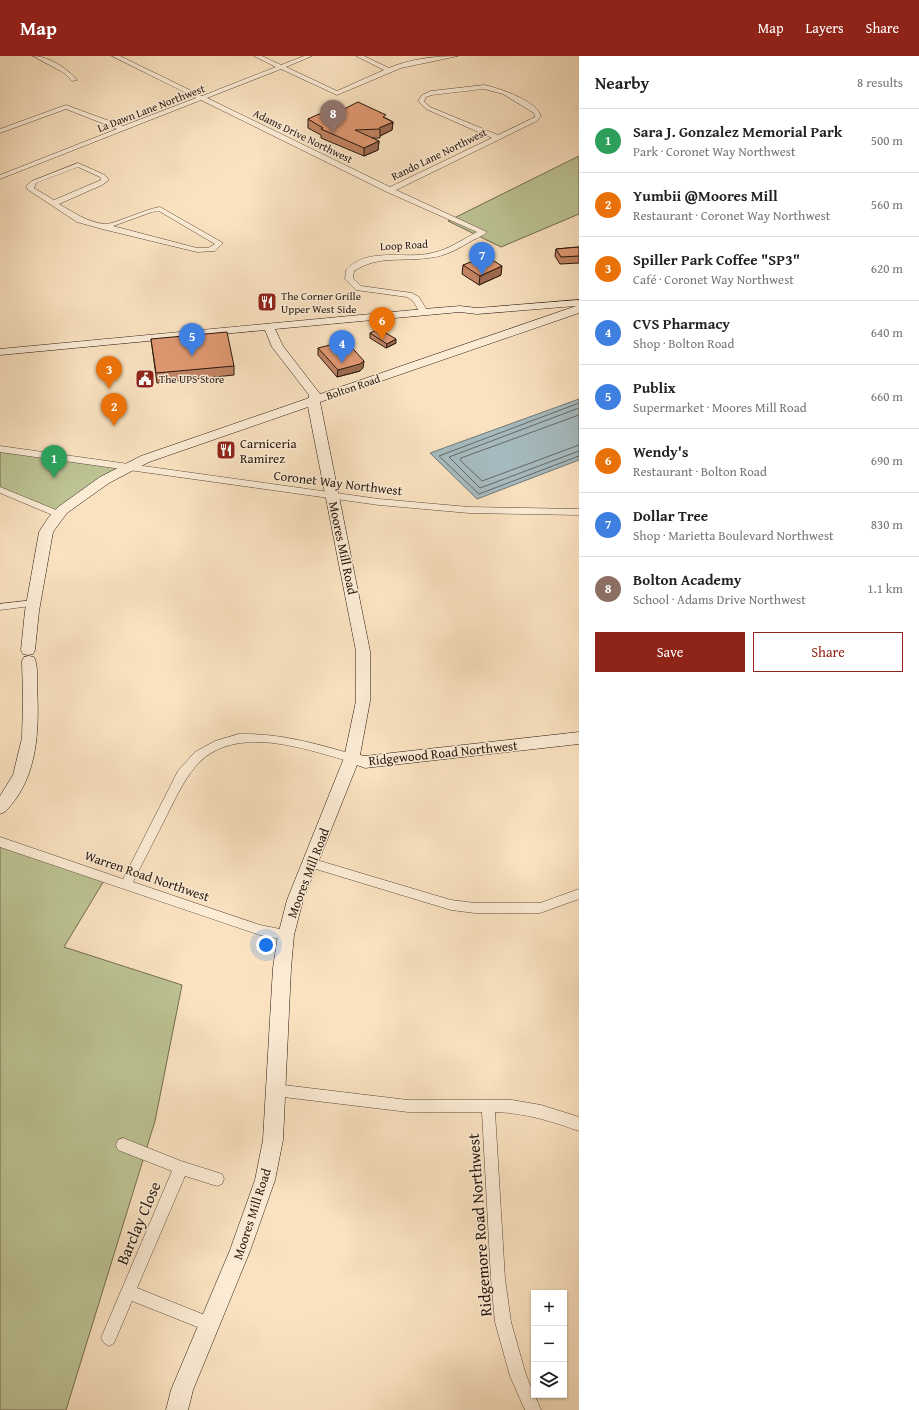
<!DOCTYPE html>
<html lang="en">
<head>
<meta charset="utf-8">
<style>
  :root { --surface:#fff; --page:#f6f6f6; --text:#222; --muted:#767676; --line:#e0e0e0; --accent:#8f2418 }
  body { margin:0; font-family:"Gentium Book Plus",serif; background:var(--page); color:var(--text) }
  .controls { position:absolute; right:12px; bottom:12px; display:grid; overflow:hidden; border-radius:0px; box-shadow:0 1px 3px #0004 }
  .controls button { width:36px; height:36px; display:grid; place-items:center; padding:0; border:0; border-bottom:1px solid var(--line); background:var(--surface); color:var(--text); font:20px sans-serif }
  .you { position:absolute; left:266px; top:889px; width:14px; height:14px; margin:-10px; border:3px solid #fff; border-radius:50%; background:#1a73e8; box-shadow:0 0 0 6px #1a73e833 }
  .badge { display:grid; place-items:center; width:26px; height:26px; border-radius:50%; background:var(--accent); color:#fff; font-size:13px; font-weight:700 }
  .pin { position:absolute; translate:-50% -33px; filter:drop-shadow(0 1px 2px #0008) }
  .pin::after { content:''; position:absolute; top:21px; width:14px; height:12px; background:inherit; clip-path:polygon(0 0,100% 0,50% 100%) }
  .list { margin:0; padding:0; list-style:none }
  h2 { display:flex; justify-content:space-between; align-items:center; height:52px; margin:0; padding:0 16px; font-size:17px }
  h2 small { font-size:13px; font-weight:400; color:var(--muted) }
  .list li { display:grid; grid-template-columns:26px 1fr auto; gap:12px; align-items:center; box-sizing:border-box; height:64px; padding:0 16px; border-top:1px solid var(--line) }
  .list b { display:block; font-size:15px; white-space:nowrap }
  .list p { margin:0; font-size:13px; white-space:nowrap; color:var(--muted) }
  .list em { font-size:13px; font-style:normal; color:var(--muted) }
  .actions { display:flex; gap:8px; padding:12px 16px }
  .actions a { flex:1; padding:9px 0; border:1px solid var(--accent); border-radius:0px; text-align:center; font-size:14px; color:var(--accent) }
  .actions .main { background:var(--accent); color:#fff }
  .icon { flex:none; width:22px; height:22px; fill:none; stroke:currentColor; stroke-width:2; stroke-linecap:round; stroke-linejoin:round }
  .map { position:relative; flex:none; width:579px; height:1354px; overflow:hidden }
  header { display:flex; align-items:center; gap:24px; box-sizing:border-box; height:56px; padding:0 20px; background:var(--accent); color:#fff }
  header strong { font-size:19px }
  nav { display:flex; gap:22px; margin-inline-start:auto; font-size:14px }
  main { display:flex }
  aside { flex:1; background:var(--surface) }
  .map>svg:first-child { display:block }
</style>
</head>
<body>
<header>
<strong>Map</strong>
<nav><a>Map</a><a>Layers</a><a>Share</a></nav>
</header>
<main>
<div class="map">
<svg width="579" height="1354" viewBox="0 0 579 1354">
  <rect width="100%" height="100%" fill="#fae2c0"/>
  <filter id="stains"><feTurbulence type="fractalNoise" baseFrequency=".005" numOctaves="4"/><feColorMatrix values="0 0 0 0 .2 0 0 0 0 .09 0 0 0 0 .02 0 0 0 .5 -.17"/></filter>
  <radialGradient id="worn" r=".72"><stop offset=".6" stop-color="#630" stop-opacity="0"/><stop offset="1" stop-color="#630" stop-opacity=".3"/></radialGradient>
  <g fill="#bdc393" stroke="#726c50">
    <path d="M579,100V158L501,191L448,165Z"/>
    <path d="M0,394L127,411L58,458L0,434Z"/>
    <path d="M0,790L105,823L64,891L182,929L155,1065L66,1354H0Z"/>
  </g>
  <path fill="#a5babe" stroke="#727877" d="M579,343V404L477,443L430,397Z"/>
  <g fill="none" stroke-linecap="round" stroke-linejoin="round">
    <g stroke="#666866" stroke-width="1">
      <path d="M579,347L439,400L479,438L579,400"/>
      <path d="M579,352L449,401L480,432L579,395"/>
      <path d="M579,359L461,402L460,404L482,425L579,389"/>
    </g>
    <g stroke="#5b493a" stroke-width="1">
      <g id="street">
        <path d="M33,0C48,0 67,12 77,24L72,25L64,17Z"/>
        <path d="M112,0H120L202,40L276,11L254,0H262L281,9L304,0H312L286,11L337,35L384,14L356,0H364L389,12C409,3 436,0 458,0L401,12L337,39L281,13L207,42L390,131L492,82L426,53L418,45L422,39L431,35L484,29C499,32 538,45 541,61L537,65L396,134L487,176C482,181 474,183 468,187C456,194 443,201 428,202C400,206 379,199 354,215L353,222L361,230L412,237L419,241L428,256L424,258H421L413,245L407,241L356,234L345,223L346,214C368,190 405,204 432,197C448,194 463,183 477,176L387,136L201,44L0,123V119L117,73L66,53L0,77V73L66,49L123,70L196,42ZM484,33L503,38L534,57L535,61L498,79L430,51L424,45L426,41L432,39Z"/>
        <path d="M78,107L105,119L109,124L102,129L59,148C73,156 87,166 104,168C113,169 145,153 160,151L223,187L215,195L197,196L102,173L77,166L27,133L26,130L32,125ZM78,111L100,121L101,124L54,144L34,132L36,127ZM159,155L215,188L208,192H197L113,170L152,156Z"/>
        <path d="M0,390L379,443L469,451L579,453V459L469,457L379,449L0,396Z"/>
        <path d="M0,431L61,456L63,458L61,460H55L0,437Z"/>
        <path d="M34,544L39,547L38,549L0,554V548Z"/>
        <path d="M239,678C279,677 314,687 352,698L356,699L358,702L356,705L352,706C322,698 291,687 260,686C202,685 189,715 166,761C155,783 144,804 133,826L260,869L290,875L292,879L290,883L286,884L260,879L0,791V781L123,823L178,715L195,696L215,685Z"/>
        <path d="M310,802L451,844L475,847H540L579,833V843L540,857H475L451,854L306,810L304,807L306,804Z"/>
        <path d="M275,1028L408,1044H512L541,1049L579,1061V1075C551,1065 525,1057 495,1056L505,1223L511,1266L526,1319L541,1354H525L510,1320L495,1266L491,1223L482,1056H408L275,1040L270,1038L268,1034L270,1030Z"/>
        <path d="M123,1082L181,1105L222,1118L224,1123L222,1128L217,1130L185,1120L137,1232L215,1263L218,1268L215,1273L210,1276L132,1245L114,1287L109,1290L104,1287L101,1282L172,1115L118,1094L116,1089L118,1084Z"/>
      </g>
    </g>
    <g stroke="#26160d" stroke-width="1">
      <g id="secondary">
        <path d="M579,244V257L320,346L370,595V645L360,699L365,700L579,676V688L365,712L357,709L303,844L294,879L291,912L283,1084L275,1124L250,1195L193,1334L188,1354H166L171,1334L230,1194L255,1124L263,1084L273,912L278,879L287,844L344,702L356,645V595L308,351L149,406L109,427L67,457L53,476L39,555L35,594L33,598L28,599L23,598L21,594L25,555L39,476L48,462L58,451L100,421L141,400L309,342V339L272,291L265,274L0,299V293L424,253L460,250L477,252ZM576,250L320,338L283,290L275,273L460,256L477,258Z"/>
        <path d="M29,600L34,601C38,609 37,620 37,628C39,667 39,711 15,744C10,750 7,756 0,758V740L13,719L22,682L23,644L22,605L24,601Z"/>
      </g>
    </g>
    <use href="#street" fill="#fcecd6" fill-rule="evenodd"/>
    <use href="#secondary" fill="#fcecd6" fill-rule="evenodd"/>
  </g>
  <g fill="#c28463" stroke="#26160d">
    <path d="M328,61L386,62L393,66L392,74L380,80V82H372L379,85L378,94L364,100L321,82V79L308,72V63Z"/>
    <path d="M579,191V207L560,208L555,200L556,193Z"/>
    <path d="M463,209L501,219L479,229L462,218Z"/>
    <path d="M370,277L396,287L386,292L370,282Z"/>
    <path d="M151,283L234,310V319L157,327Z"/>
    <path d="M318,292L363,312L360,315L337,321L318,299Z"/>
  </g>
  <g fill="#9e6b50" stroke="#26160d">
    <path d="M393,66L392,74L380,80V73L379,72Z"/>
    <path d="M379,85L378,94L364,100V92Z"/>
    <path d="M502,210L501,219L479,229L480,220Z"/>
    <path d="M396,283V287L386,292L387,288Z"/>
    <path d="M364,305L363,312L360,315L337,321L338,314Z"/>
  </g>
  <g fill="#e19973" stroke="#26160d">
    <path d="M358,46L386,59L383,61L393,66L379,72L380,73L355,74L379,85L364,92L321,73L323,72L308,63L319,58L328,61Z"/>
    <path d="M579,191V200L561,201L556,193Z"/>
    <path d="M486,200L502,210L480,220L463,209Z"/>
    <path d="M379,273L396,283L387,288L370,277Z"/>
    <path d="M227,276L234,310L156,317L151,283Z"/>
    <path d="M346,285L364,305L360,308L338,314L318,292Z"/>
  </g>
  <defs>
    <g id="restaurant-square" transform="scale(1)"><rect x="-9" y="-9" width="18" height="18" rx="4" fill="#8f2418" stroke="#fcecd6"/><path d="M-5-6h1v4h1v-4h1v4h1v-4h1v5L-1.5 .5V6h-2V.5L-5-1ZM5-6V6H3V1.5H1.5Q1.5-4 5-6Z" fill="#fff"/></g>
    <g id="civic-square" transform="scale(1)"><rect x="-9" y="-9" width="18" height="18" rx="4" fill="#8f2418" stroke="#fcecd6"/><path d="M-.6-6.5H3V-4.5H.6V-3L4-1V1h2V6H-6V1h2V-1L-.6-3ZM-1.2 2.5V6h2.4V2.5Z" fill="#fff"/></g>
  </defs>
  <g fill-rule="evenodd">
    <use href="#restaurant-square" x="267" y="246"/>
    <use href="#civic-square" x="145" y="323"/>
    <use href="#restaurant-square" x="226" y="394"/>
  </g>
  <g text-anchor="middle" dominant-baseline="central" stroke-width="3" stroke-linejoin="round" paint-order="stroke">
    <g font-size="11" fill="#26160d" stroke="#fcecd6">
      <text transform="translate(151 52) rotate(-21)">La Dawn Lane Northwest</text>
      <text transform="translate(303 80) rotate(26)">Adams Drive Northwest</text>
      <text transform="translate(439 98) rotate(-26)">Rando Lane Northwest</text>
      <text transform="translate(404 189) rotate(-3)">Loop Road</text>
      <text transform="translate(353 331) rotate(-19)">Bolton Road</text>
    </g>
    <g font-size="11" fill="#26160d" stroke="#fcecd6" text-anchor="start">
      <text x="281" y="240">The Corner Grille<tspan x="281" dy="13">Upper West Side</tspan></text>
      <text x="159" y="323">The UPS Store</text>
    </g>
    <g font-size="13" fill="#26160d" stroke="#fcecd6" text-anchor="start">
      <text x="240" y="387">Carniceria<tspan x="240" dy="15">Ramirez</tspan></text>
    </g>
    <g font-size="13" fill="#26160d" stroke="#fcecd6">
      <text transform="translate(338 427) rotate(7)">Coronet Way Northwest</text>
      <text transform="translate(343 492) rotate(78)">Moores Mill Road</text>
      <text transform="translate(443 697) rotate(-6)">Ridgewood Road Northwest</text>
      <text transform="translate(308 817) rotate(-69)">Moores Mill Road</text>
      <text transform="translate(147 820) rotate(19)">Warren Road Northwest</text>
      <text transform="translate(252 1158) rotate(-72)">Moores Mill Road</text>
    </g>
    <g font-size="16" fill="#26160d" stroke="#fcecd6">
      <text transform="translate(138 1167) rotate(-67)">Barclay Close</text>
      <text transform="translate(479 1169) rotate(-94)">Ridgemore Road Northwest</text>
    </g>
  </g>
  <rect width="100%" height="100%" filter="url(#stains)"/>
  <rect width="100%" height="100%" fill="url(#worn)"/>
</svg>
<div class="controls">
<button>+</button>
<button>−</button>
<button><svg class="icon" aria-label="layers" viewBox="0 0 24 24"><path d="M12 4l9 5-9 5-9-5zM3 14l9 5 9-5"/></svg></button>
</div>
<div class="you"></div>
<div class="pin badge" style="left:54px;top:422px;background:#2e9e5b">1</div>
<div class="pin badge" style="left:114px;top:370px;background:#e8710a">2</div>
<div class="pin badge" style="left:109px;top:333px;background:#e8710a">3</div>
<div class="pin badge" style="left:342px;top:307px;background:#3f7fe0">4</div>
<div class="pin badge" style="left:192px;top:300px;background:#3f7fe0">5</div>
<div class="pin badge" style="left:382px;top:284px;background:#e8710a">6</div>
<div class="pin badge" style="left:482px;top:219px;background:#3f7fe0">7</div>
<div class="pin badge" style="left:333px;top:77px;background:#8d6e63">8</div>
</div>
<aside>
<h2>Nearby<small>8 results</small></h2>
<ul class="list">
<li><span class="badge" style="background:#2e9e5b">1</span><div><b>Sara J. Gonzalez Memorial Park</b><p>Park · Coronet Way Northwest</p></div><em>500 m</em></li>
<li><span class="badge" style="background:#e8710a">2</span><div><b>Yumbii @Moores Mill</b><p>Restaurant · Coronet Way Northwest</p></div><em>560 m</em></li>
<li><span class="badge" style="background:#e8710a">3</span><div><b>Spiller Park Coffee &quot;SP3&quot;</b><p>Café · Coronet Way Northwest</p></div><em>620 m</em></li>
<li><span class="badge" style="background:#3f7fe0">4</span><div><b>CVS Pharmacy</b><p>Shop · Bolton Road</p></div><em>640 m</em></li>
<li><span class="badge" style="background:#3f7fe0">5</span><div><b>Publix</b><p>Supermarket · Moores Mill Road</p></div><em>660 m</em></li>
<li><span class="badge" style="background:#e8710a">6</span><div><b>Wendy's</b><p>Restaurant · Bolton Road</p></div><em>690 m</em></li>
<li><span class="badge" style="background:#3f7fe0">7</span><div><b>Dollar Tree</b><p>Shop · Marietta Boulevard Northwest</p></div><em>830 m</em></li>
<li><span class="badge" style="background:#8d6e63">8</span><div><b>Bolton Academy</b><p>School · Adams Drive Northwest</p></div><em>1.1 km</em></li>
</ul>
<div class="actions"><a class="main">Save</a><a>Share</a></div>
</aside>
</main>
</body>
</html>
